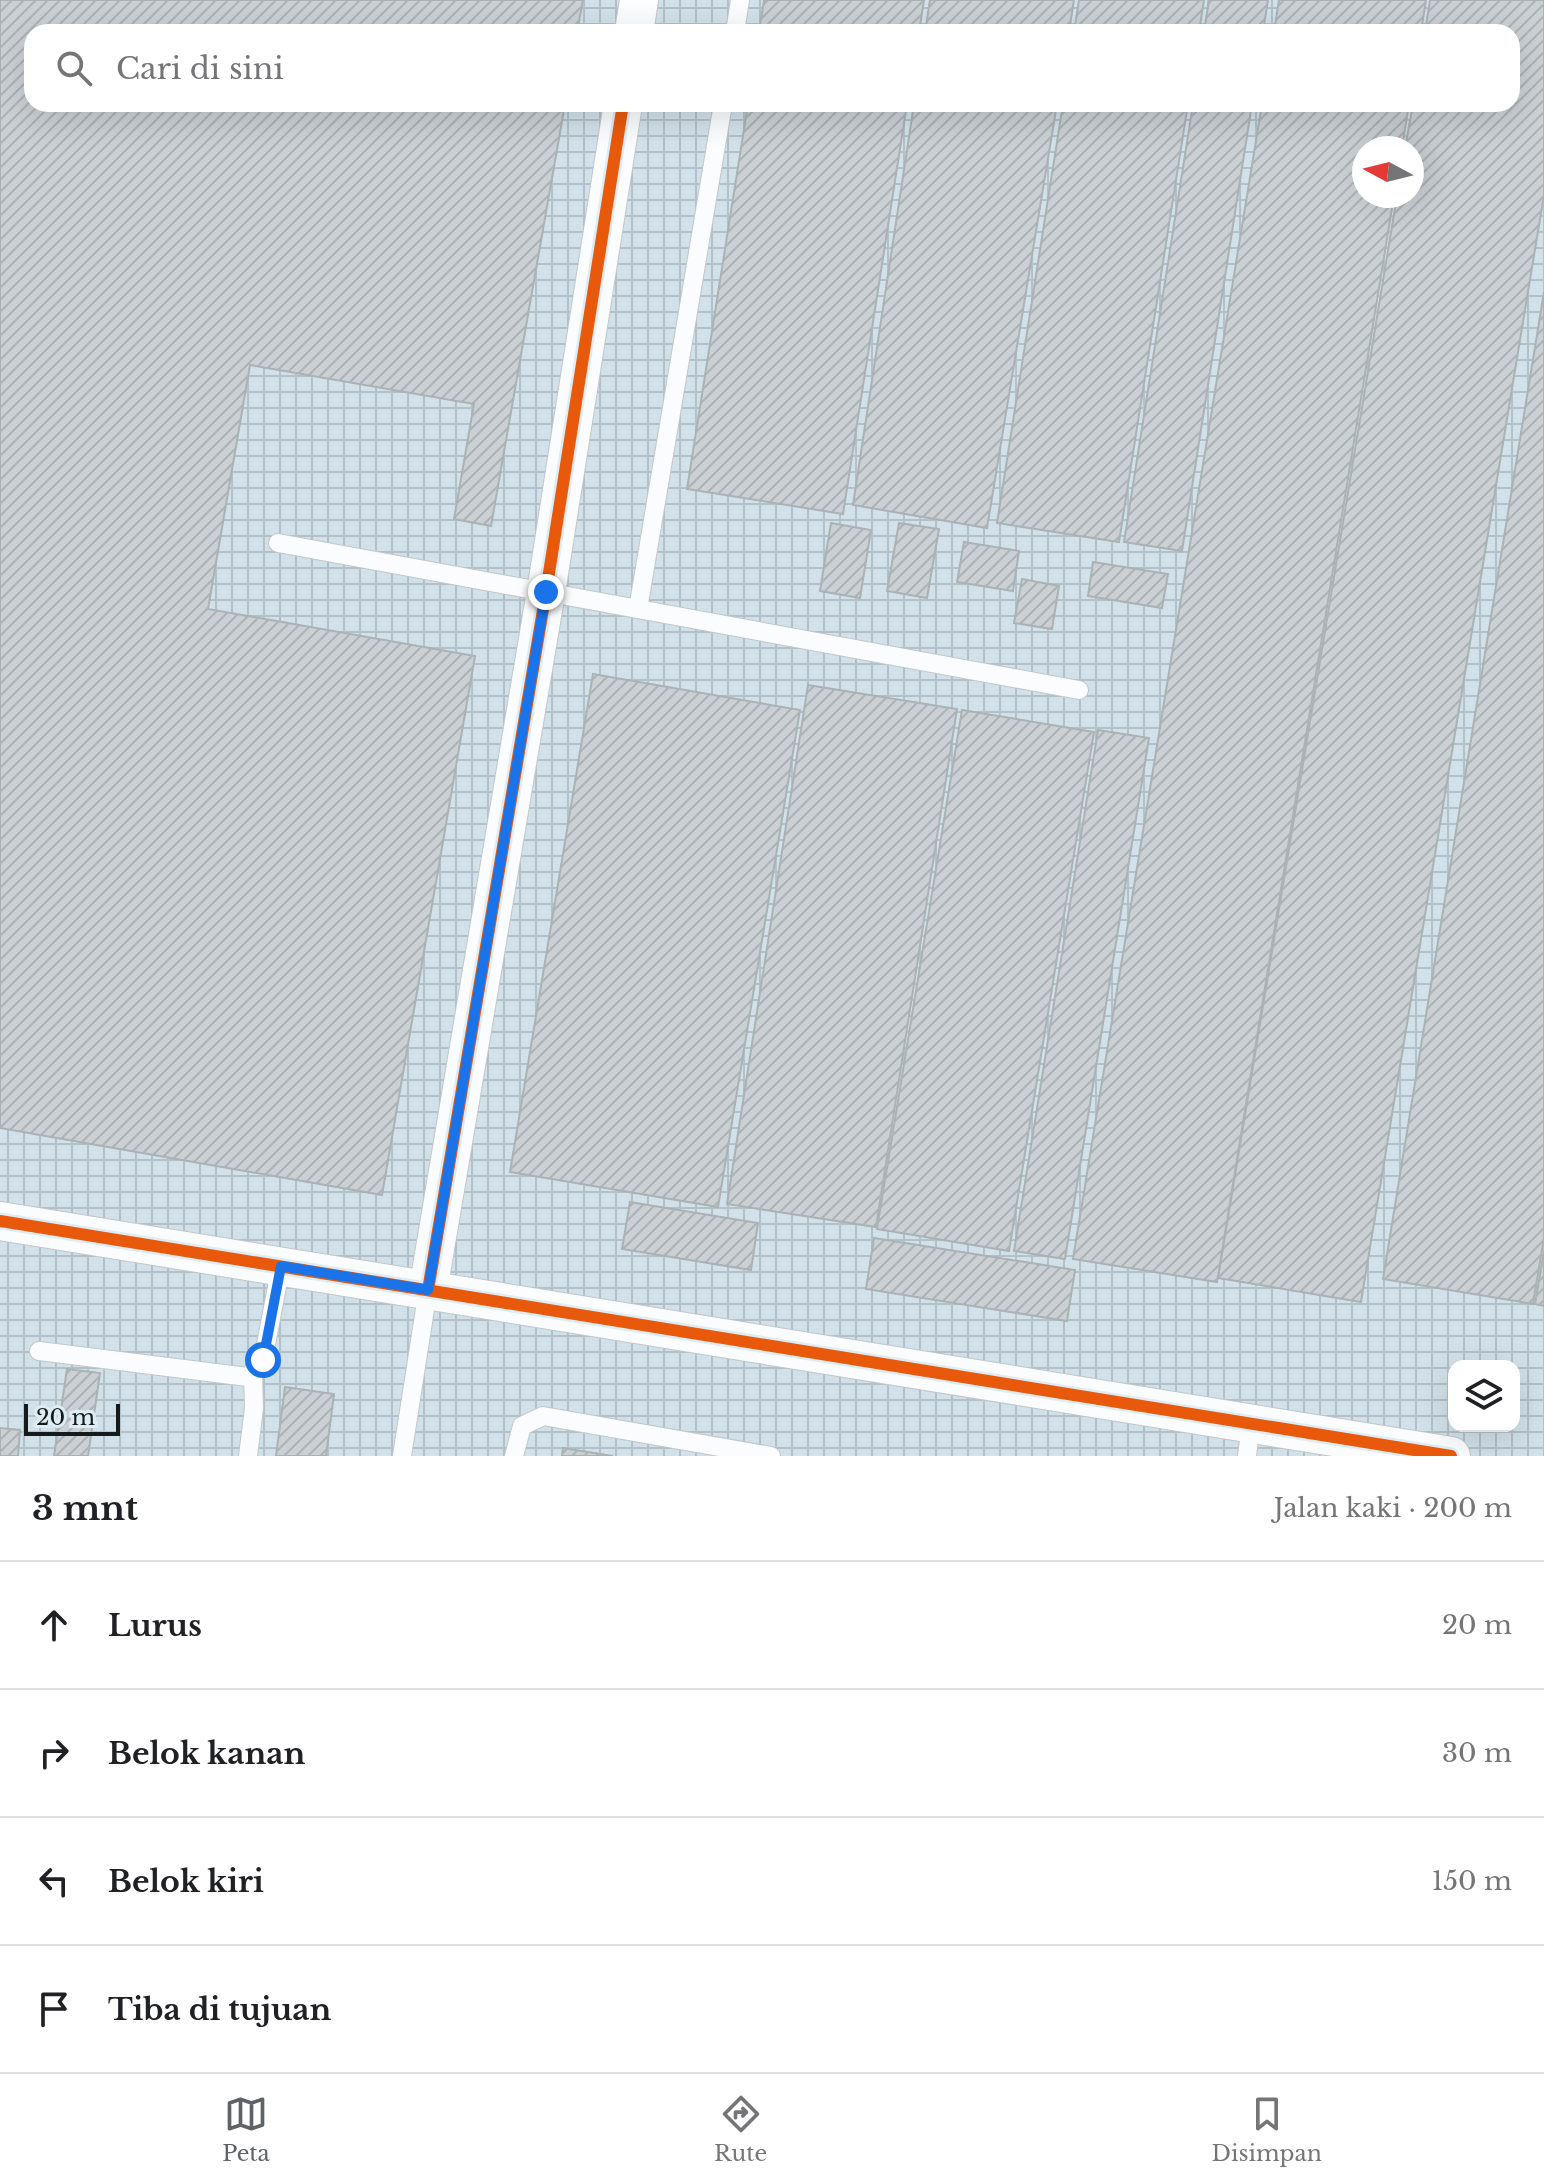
<!DOCTYPE html>
<html lang="id">
<head>
<meta charset="utf-8">
<style>
  :root { --surface:#fff; --page:#f6f6f6; --text:#202124; --muted:#757577; --line:#e0e0e0; --accent:#5d6366 }
  body { margin:0; font-family:"Libre Baskerville",serif; background:var(--page); color:var(--text) }
  .controls { position:absolute; right:24px; bottom:24px; display:grid; overflow:hidden; border-radius:16px; box-shadow:0 8px 32px #0002 }
  .controls button { width:72px; height:72px; display:grid; place-items:center; padding:0; border:0; border-bottom:2px solid var(--line); background:var(--surface); color:var(--text); font:40px sans-serif }
  .compass { position:absolute; left:1352px; top:136px; width:72px; height:72px; border-radius:50%; background:var(--surface); box-shadow:0 8px 32px #0002; rotate:277deg }
  .scale { position:absolute; left:24px; bottom:20px; width:96px; box-sizing:border-box; padding-left:8px; border:4px solid #151a1d; border-top:0; font-size:22px; line-height:28px; white-space:nowrap; color:#151a1d; -webkit-text-stroke:6px #deecf4; paint-order:stroke }
  .stop { position:absolute; width:24px; height:24px; margin:-18px; border:6px solid #1a73e8; border-radius:50%; background:#fff }
  .stop.end { background:#1a73e8; border-color:#fff; box-shadow:0 2px 8px #0008 }
  .list { margin:0; padding:0; list-style:none }
  h2 { display:flex; justify-content:space-between; align-items:center; height:104px; margin:0; padding:0 32px; font-size:34px }
  h2 small { font-size:26px; font-weight:400; color:var(--muted) }
  .list li { display:grid; grid-template-columns:52px 1fr auto; gap:24px; align-items:center; box-sizing:border-box; height:128px; padding:0 32px; border-top:2px solid var(--line) }
  .list b { display:block; font-size:30px; white-space:nowrap }
  .list em { font-size:26px; font-style:normal; color:var(--muted) }
  .icon { flex:none; width:44px; height:44px; fill:none; stroke:currentColor; stroke-width:2; stroke-linecap:round; stroke-linejoin:round }
  .map { position:relative; flex:none; width:1544px; height:1456px; overflow:hidden }
  .search { position:absolute; background:var(--surface); box-shadow:0 8px 32px #0002; left:24px; right:24px; top:24px; height:88px; display:flex; align-items:center; gap:20px; box-sizing:border-box; padding:0 28px; border-radius:24px; color:var(--muted); font-size:30px }
  .sheet { height:616px; background:var(--surface) }
  nav { display:flex; justify-content:space-around; align-items:center; box-sizing:border-box; height:112px; border-top:2px solid var(--line); background:var(--surface); font-size:22px; color:var(--muted) }
  nav a { display:grid; justify-items:center; gap:4px }
  nav .on { color:var(--accent) }
  .map>svg:first-child { display:block }
</style>
</head>
<body>
<div class="map">
<svg width="1544" height="1456" viewBox="0 0 1544 1456">
  <defs>
    <pattern id="industrial-grid" width="8" height="8" patternUnits="userSpaceOnUse" patternTransform="scale(2)"><rect width="8" height="8" fill="#d1e1e9"/><path d="M0 4h8M4 0v8" fill="none" stroke="#b3c0c7"/></pattern>
    <pattern id="building-hatch" width="6" height="6" patternUnits="userSpaceOnUse" patternTransform="scale(2)"><rect width="6" height="6" fill="#cad0d4"/><path d="M-1 1l2-2M0 6l6-6M5 7l2-2" fill="none" stroke="#adb2b6"/></pattern>
  </defs>
  <rect width="100%" height="100%" fill="#e3ebef"/>
  <path fill="url(#industrial-grid)" fill-rule="evenodd" d="M0,0H1544V1456H0ZM32,32H1512V104H32ZM1364,148H1412V196H1364ZM1454,1366H1514V1426H1454Z"/>
  <g fill="url(#building-hatch)" stroke="#abb2b5" stroke-width="2">
    <path d="M0,0H583L577,32H32V104H565L491,526L454,519L474,404L250,365L208,609L475,656L382,1195L0,1128Z"/>
    <path d="M764,0H924L919,32H759Z"/>
    <path d="M930,0H1074L1069,32H925Z"/>
    <path d="M1079,0H1204L1199,32H1074Z"/>
    <path d="M1209,0H1268L1263,32H1204Z"/>
    <path d="M1279,0H1426L1421,32H1274Z"/>
    <path d="M1430,0H1544V195L1361,1302L1218,1278L1397,196H1412V148H1405L1413,104H1512V32H1425Z"/>
    <path d="M748,104H907L843,514L687,489Z"/>
    <path d="M914,104H1057L987,528L853,505Z"/>
    <path d="M1063,104H1188L1119,542L997,523Z"/>
    <path d="M1193,104H1252L1182,551L1124,542Z"/>
    <path d="M1262,104H1409L1402,148H1364V196H1394L1217,1282L1073,1259Z"/>
    <path d="M1544,292V1238L1533,1304L1383,1279Z"/>
    <path d="M831,523L871,530L860,598L820,591Z"/>
    <path d="M899,523L939,529L927,598L887,591Z"/>
    <path d="M964,542L1019,551L1013,591L957,582Z"/>
    <path d="M1093,562L1168,574L1162,608L1088,596Z"/>
    <path d="M1022,579L1059,586L1052,629L1014,623Z"/>
    <path d="M593,674L800,710L718,1207L510,1172Z"/>
    <path d="M808,685L957,709L876,1227L727,1204Z"/>
    <path d="M962,710L1094,732L1009,1251L877,1229Z"/>
    <path d="M1098,730L1149,738L1065,1259L1014,1251Z"/>
    <path d="M630,1202L758,1223L751,1270L622,1249Z"/>
    <path d="M874,1238L1075,1270L1067,1321L866,1289Z"/>
    <path d="M1544,1251V1306L1535,1304Z"/>
    <path d="M67,1369L100,1373L88,1456H54Z"/>
    <path d="M285,1387L334,1394L326,1456H276Z"/>
    <path d="M0,1428L20,1430L18,1456H0Z"/>
    <path d="M563,1448L613,1456H562Z"/>
  </g>
  <g fill="none" stroke-linecap="round" stroke-linejoin="round">
    <g stroke="#c1c7ca" stroke-width="20">
      <g id="service">
        <path d="M735,32L740,0"/>
        <path d="M278,543L1079,690"/>
        <path d="M638,609L723,104"/>
        <path d="M39,1351L248,1377L263,1360L281,1266"/>
        <path d="M248,1456L254,1408L253,1373"/>
        <path d="M402,1456L428,1290"/>
        <path d="M514,1456L522,1426L543,1416L771,1456"/>
        <path d="M1247,1456L1251,1424"/>
      </g>
    </g>
    <g stroke="#c1c7ca" stroke-width="40">
      <g id="minor">
        <path d="M634,32L639,0"/>
        <path d="M0,1221L1451,1456"/>
        <path d="M428,1290L546,592L623,104"/>
      </g>
    </g>
    <use href="#service" stroke="#fbfcfd" stroke-width="18"/>
    <use href="#minor" stroke="#fbfcfd" stroke-width="38"/>
    <g stroke="#deecf4" stroke-width="17">
      <g id="cycleway">
        <path d="M0,1221L1451,1456"/>
        <path d="M428,1290L546,592L623,104"/>
      </g>
    </g>
    <use href="#cycleway" stroke="#e8590c" stroke-width="12"/>
  </g>
  <g fill="none" stroke-linecap="round" stroke-linejoin="round">
    <path stroke="#1a73e8" stroke-width="10" d="M263,1360L281,1266L428,1290L546,592"/>
  </g>
</svg>
<div class="controls">
<button><svg class="icon" aria-label="layers" viewBox="0 0 24 24"><path d="M12 4l9 5-9 5-9-5zM3 14l9 5 9-5"/></svg></button>
</div>
<svg class="compass" viewBox="-18 -18 36 36"><path d="M0-13l5 13h-10z" fill="#e53935"/><path d="M0 13l5-13h-10z" fill="#757577"/></svg>
<div class="scale">20 m</div>
<div class="stop" style="left:263px;top:1360px"></div>
<div class="stop end" style="left:546px;top:592px"></div>
<div class="search"><svg class="icon" aria-label="search" viewBox="0 0 24 24"><circle cx="10" cy="10" r="6"/><path d="M15 15l6 6"/></svg>Cari di sini</div>
</div>
<section class="sheet">
<h2>3 mnt<small>Jalan kaki · 200 m</small></h2>
<ul class="list">
<li><svg class="icon" aria-label="ahead" viewBox="0 0 24 24"><path d="M12 20V5M6 11l6-6 6 6"/></svg><div><b>Lurus</b></div><em>20 m</em></li>
<li><svg class="icon" aria-label="right" viewBox="0 0 24 24"><path d="M7 20v-9h11M14 6l5 5-5 5"/></svg><div><b>Belok kanan</b></div><em>30 m</em></li>
<li><svg class="icon" aria-label="left" viewBox="0 0 24 24"><path d="M17 20v-9H6M10 6l-5 5 5 5"/></svg><div><b>Belok kiri</b></div><em>150 m</em></li>
<li><svg class="icon" aria-label="arrive" viewBox="0 0 24 24"><path d="M6 21V4h12l-3 4 3 4H6"/></svg><div><b>Tiba di tujuan</b></div></li>
</ul>
</section>
<nav>
<a class="on"><svg class="icon" aria-label="map" viewBox="0 0 24 24"><path d="M3 6l6-2 6 2 6-2v14l-6 2-6-2-6 2zM9 4v14M15 6v14"/></svg>Peta</a>
<a><svg class="icon" aria-label="directions" viewBox="0 0 24 24"><path d="M12 3l9 9-9 9-9-9zM9 14v-3h6M13 9l2 2-2 2"/></svg>Rute</a>
<a><svg class="icon" aria-label="saved" viewBox="0 0 24 24"><path d="M7 4h10v16l-5-4-5 4z"/></svg>Disimpan</a>
</nav>
</body>
</html>
